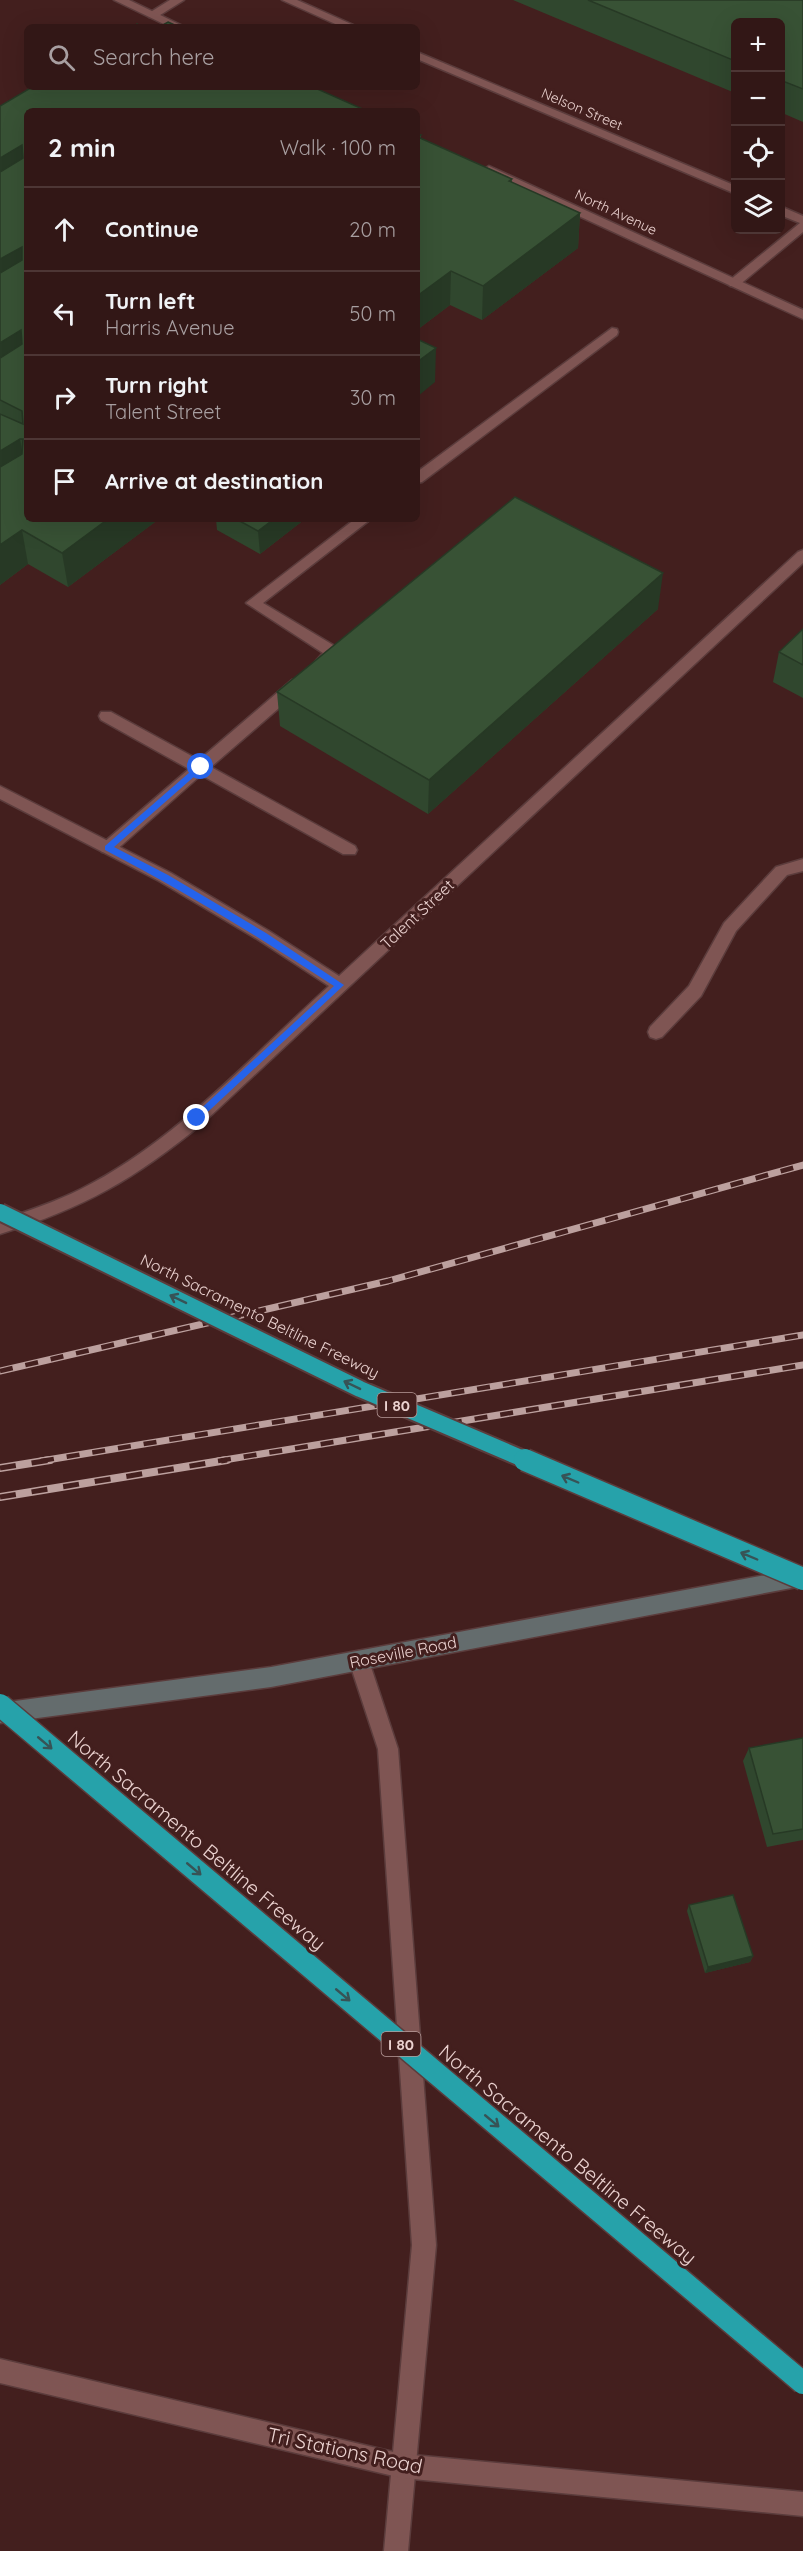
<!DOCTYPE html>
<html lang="en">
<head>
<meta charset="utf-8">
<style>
  :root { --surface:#321716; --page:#3d2423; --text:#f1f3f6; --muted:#a89fa1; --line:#4d3635 }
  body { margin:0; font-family:Quicksand,sans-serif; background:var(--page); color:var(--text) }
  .controls { position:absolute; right:18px; top:18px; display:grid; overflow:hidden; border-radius:9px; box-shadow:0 6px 24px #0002 }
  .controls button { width:54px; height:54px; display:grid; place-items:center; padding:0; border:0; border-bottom:2px solid var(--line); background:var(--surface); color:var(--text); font:30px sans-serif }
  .stop { position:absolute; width:18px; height:18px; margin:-14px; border:4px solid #2563eb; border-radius:50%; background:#fff }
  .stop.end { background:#2563eb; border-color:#fff; box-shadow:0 2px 6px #0008 }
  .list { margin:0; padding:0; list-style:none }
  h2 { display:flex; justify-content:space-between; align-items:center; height:78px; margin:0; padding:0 24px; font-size:26px }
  h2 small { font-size:20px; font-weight:400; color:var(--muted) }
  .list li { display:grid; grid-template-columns:39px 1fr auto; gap:18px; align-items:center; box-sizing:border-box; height:84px; padding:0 24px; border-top:2px solid var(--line) }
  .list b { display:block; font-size:22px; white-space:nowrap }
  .list p { margin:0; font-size:20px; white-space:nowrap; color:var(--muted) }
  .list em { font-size:20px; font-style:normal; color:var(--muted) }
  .icon { flex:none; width:33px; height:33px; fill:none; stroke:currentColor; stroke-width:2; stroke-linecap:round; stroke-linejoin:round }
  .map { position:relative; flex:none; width:803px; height:2551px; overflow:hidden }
  .search { position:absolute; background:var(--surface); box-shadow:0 6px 24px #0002; left:24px; top:24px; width:396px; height:66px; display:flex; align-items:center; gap:15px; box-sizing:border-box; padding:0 21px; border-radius:9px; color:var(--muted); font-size:22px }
  .panel { position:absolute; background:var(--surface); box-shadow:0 6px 24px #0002; left:24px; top:108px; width:396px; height:414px; border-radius:9px }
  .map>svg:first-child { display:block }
</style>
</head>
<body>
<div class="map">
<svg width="803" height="2551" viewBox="0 0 803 2551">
  <rect width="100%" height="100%" fill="#431f1e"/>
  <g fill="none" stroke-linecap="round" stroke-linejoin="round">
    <g stroke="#5b3c3c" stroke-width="3">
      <g id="lane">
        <path d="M170,0H184L157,17H149V13Z"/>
        <path d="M282,0H297L358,27H342Z"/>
        <path d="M417,52L736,186V194L417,59Z"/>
        <path d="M780,206L803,216V232L738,286H730L728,283L730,280L800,223L780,215Z"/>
        <path d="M612,328L617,329L618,332L617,335L422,482L417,483V472Z"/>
        <path d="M355,519H371L263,603L338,648L340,652C336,659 328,667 320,669L313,664L323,653L246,603Z"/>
        <path d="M297,679L304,684L302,688L211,767L355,846L357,850L355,854H343L201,775L114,852H102L100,848L102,844L189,769L101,720L99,716L101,712H111L199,760L292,680Z"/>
        <path d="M803,859V871L787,875L736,931L701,996L662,1037L656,1039L650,1037L648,1032L650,1027L689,986L724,923L776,867Z"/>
        <path d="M359,1651L366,1654L369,1661L398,1749L436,2245L408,2551H384L412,2245L378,1749L349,1661L352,1654Z"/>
      </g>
    </g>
    <g stroke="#5b3c3c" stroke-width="3">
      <g id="street">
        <path d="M114,0H129L185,27H170Z"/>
        <path d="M489,166L803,310V319L485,173L483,170Z"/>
        <path d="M803,550V563L203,1123C135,1179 84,1208 0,1234V1220C28,1211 55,1202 81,1189C175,1142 252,1056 329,986L257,939L159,881L0,799V786L171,873L269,931L339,976L798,552Z"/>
        <path d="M0,2359L402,2454L803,2492V2516L402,2478L0,2383Z"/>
      </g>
    </g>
    <g stroke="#5b3c3c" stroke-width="3">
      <path id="secondary" d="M803,1568L802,1586L271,1687L0,1723V1703L271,1667Z"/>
    </g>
    <use href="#lane" fill="#7f5553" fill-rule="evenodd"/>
    <use href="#street" fill="#7f5553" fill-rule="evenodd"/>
    <use href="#secondary" fill="#646c6d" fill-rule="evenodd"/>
    <g stroke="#bca09e" stroke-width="7">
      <g id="rail-far1">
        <path d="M0,1371L388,1281L803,1165"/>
        <path d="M41,1461L803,1335"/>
        <path d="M218,1461L803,1365"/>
      </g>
    </g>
    <g stroke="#bca09e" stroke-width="8">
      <g id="rail">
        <path d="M0,1468L50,1460"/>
        <path d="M0,1497L227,1460"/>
      </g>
    </g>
    <use href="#rail-far1" stroke="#431f1e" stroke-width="4.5" stroke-dasharray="13" stroke-linecap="butt"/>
    <use href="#rail" stroke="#431f1e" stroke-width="5" stroke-dasharray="16" stroke-linecap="butt"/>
    <g stroke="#5b3c3c" stroke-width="20" stroke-linecap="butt">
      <path id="highway-bridge-far1" d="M0,1212L360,1389L528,1461"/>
    </g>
    <g stroke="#5b3c3c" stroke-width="25" stroke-linecap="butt">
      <g id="highway-bridge">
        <path d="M525,1460L803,1579"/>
        <path d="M0,1705L803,2383"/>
      </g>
    </g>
    <use href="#highway-bridge-far1" stroke="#26a2aa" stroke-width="16"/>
    <use href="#highway-bridge" stroke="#26a2aa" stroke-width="22"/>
  </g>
  <g fill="#30472e">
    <path d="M513,0H803V122L780,112V22H735V93Z"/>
    <path d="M0,106L367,111L27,519L155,522L68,587L28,564L0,585Z"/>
    <path d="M417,134L421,135V138L512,179V183L580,213L578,248L482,320L450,305L417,330Z"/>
    <path d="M216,519H305L260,554L217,530Z"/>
    <path d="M658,609L428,814L280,726L277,692Z"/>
    <path d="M803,629V698L773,682L779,652Z"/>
    <path d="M803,1738V1840L767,1847L743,1761L749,1748Z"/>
    <path d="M689,1905L753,1956L750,1962L705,1973L687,1911Z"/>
  </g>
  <g fill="#273925">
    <path d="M22,145L27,177L0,195V158Z"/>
    <path d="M580,213L578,248L482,320L483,286Z"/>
    <path d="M22,247L27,279L0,296V259Z"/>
    <path d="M451,271L450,305L417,330V296Z"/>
    <path d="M21,330L27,363L0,381V343Z"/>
    <path d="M436,348L435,382L417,397V362Z"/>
    <path d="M20,439L26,473L0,489V451Z"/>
    <path d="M108,519H154L155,522L68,587L62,553Z"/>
    <path d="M274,519H305L260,554L258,531Z"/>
    <path d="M22,530L28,564L0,585V545Z"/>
    <path d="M663,573L658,609L428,814L429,780Z"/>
    <path d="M753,1956L750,1962L705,1973L708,1967Z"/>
  </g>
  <g fill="#385235" stroke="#273925" stroke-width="1.5">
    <path d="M588,0H803V89L780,80V22H735V61Z"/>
    <path d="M168,22L179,27H159Z"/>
    <path d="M137,24L142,27H133Z"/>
    <path d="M32,87H313L367,111H27V519H108L62,553L22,530L0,545V467L22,454L23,439H20L0,451V414L23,424L22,411L0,400V358L22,344L21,330L0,343V273L22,260V247L0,259V172L23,158L22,145L0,158V106Z"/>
    <path d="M417,134L421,135L418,137L512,179L509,181L580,213L483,286L451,271L417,296Z"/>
    <path d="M417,339L436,348L417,362Z"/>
    <path d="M515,497L663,573L429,780L277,692Z"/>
    <path d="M236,519H274L258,531Z"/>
    <path d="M803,629V665L779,652Z"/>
    <path d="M803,1738V1829L773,1834L749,1748Z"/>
    <path d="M733,1895L753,1956L708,1967L689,1905Z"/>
  </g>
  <defs><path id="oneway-shaft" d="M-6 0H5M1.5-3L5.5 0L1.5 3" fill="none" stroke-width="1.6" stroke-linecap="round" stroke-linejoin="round" transform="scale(1.5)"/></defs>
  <g stroke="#375356">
    <use href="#oneway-shaft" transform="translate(178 1299) rotate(-154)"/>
    <use href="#oneway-shaft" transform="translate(352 1385) rotate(-154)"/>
    <use href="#oneway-shaft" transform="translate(570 1479) rotate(-157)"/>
    <use href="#oneway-shaft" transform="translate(749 1556) rotate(-157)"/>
    <use href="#oneway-shaft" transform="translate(45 1743) rotate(40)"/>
    <use href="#oneway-shaft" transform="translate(194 1869) rotate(40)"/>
    <use href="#oneway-shaft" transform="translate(343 1995) rotate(40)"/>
    <use href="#oneway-shaft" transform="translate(492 2121) rotate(40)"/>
  </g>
  <path fill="#2563eb" d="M198,765L205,767L114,847L168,875L266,933L344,985L197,1122L193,1118L194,1115L334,986C259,937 184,891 105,850V846Z"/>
  <g text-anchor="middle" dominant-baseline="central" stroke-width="6" stroke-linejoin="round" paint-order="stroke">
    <g font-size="14" fill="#ebd2d0" stroke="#431f1e">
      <text transform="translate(582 109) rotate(23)">Nelson Street</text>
      <text transform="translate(616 212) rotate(25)">North Avenue</text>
    </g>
    <g fill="#431f1e" stroke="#b99c9b" stroke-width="1.5">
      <rect x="377.5" y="1393" width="39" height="24" rx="4.5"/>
      <rect x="381.5" y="2032" width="39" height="24" rx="4.5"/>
    </g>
    <g font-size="15" font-weight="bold" fill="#ebd2d0">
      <text x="397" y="1405">I 80</text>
      <text x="401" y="2044">I 80</text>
    </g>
    <g font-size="16" fill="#ebd2d0" stroke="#431f1e">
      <text transform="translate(417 914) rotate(-43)">Talent Street</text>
      <text transform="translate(260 1316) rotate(26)">North Sacramento Beltline Freeway</text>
      <text transform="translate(403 1652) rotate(-11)">Roseville Road</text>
    </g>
    <g font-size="20" fill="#ebd2d0" stroke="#431f1e">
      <text transform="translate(197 1840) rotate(40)">North Sacramento Beltline Freeway</text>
      <text transform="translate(568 2154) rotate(40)">North Sacramento Beltline Freeway</text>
      <text transform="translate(345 2450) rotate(12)">Tri Stations Road</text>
    </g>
  </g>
</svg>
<div class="controls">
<button>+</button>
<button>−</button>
<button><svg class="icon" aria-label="locate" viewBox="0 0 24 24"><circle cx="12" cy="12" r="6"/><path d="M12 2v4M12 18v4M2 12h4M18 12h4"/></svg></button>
<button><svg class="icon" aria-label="layers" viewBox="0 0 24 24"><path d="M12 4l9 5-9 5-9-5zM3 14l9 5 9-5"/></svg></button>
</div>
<div class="stop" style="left:201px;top:767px"></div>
<div class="stop end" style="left:197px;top:1118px"></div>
<div class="search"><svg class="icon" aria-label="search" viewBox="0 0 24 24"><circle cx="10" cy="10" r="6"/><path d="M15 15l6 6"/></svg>Search here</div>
<section class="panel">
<h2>2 min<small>Walk · 100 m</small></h2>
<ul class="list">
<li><svg class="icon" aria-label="ahead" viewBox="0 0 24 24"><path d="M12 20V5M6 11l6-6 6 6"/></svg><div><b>Continue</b></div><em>20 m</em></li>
<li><svg class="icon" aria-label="left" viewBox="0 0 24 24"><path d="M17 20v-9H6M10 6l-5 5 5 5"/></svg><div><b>Turn left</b><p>Harris Avenue</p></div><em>50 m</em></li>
<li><svg class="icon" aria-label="right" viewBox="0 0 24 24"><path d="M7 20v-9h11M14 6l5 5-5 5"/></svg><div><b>Turn right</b><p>Talent Street</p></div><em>30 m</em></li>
<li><svg class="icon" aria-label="arrive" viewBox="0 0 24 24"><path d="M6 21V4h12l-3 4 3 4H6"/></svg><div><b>Arrive at destination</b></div></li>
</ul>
</section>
</div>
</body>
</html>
